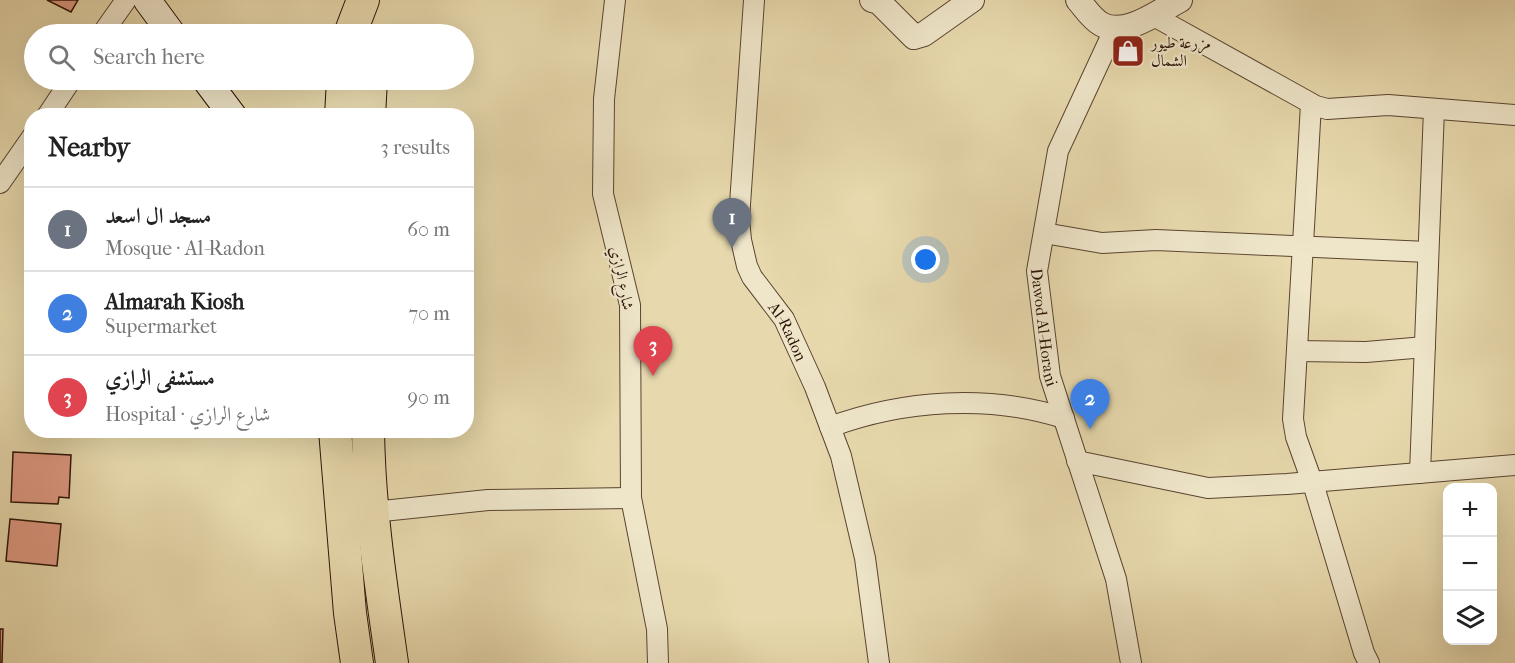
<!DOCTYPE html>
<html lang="en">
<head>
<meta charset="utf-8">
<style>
  :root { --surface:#fff; --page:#f6f6f6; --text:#222; --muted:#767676; --line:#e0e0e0; --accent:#0b8043 }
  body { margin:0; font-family:"IM FELL French Canon",Amiri,serif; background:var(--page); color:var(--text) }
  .controls { position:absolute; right:18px; bottom:18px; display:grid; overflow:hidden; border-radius:12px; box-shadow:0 6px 24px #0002 }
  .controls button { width:54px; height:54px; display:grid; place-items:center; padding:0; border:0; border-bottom:2px solid var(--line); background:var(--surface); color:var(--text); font:30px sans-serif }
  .you { position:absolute; left:926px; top:260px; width:21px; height:21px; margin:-15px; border:4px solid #fff; border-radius:50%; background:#1a73e8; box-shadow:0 0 0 9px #1a73e833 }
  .badge { display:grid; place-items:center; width:39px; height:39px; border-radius:50%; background:var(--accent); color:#fff; font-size:20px; font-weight:700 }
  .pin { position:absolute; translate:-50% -50px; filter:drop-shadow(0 2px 3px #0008) }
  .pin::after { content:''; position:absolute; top:32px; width:21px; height:18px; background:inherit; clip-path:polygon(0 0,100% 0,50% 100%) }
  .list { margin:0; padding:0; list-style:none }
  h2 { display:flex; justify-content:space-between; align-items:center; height:78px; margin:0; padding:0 24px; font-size:26px }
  h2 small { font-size:20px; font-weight:400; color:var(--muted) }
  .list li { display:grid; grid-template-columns:39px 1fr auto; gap:18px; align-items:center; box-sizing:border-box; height:84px; padding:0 24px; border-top:2px solid var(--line) }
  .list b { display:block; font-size:22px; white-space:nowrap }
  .list p { margin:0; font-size:20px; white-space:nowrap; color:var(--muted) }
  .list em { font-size:20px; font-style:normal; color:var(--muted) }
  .icon { flex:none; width:33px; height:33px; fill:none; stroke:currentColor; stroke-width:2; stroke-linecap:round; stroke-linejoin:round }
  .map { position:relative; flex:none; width:1515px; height:663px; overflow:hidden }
  .search { position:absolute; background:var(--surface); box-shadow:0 6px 24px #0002; left:24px; top:24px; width:450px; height:66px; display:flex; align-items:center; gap:15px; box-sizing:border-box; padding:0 21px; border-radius:33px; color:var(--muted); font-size:22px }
  .panel { position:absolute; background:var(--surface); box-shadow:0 6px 24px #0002; left:24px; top:108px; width:450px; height:330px; border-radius:24px }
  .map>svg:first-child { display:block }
</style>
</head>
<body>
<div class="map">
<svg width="1515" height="663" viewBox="0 0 1515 663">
  <rect width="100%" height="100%" fill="#e7d9ad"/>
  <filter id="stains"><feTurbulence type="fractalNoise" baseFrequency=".00333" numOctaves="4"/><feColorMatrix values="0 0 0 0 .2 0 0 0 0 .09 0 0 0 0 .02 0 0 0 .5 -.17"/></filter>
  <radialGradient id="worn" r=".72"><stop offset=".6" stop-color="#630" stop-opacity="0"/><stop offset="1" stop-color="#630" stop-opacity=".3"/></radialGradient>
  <g fill="#df9983" stroke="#2b1307" stroke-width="1.5">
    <path d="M47,0H78L71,12Z"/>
    <path d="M13,452L71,455L69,498L59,497L58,504L11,502Z"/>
    <path d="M10,519L61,524L57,566L6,561Z"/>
    <path d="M0,629H3L2,663H0Z"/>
  </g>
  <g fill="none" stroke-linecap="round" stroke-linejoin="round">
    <g stroke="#5a4430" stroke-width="22">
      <g id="minor">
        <path d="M615,0L604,99L603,194L630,305L631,498L657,629L658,663"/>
        <path id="s1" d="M754,0L739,219L741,240L747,266L752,277L784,319L815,387L841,456L865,558L879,663"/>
        <path d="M1152,15L1316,106L1327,109L1388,105L1515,115"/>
        <path id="s2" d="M1115,28L1058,151L1037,271L1050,376L1116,579L1131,663"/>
        <path d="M102,34L126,0"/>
        <path d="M1311,104L1293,419L1296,437L1315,490L1364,653L1369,663"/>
        <path d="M47,116L71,80"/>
        <path d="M0,183L32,137"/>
        <path d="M1044,233L1102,243L1156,240L1428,252"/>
        <path d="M1297,351L1366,352L1425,347"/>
        <path d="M830,427C903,400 989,394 1064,418"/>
        <path d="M1077,461L1208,488L1287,484L1515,465"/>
        <path d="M1420,473L1434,109"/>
        <path d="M373,512L488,500L631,498"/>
      </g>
    </g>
    <g stroke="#5a4430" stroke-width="26">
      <g id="tertiary">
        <path d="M872,0L879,2L914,37L924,34L972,0"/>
        <path d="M1078,0C1085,8 1092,19 1101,24C1125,38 1159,11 1180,0"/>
      </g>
    </g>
    <g stroke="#2b1307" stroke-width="29">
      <g id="secondary">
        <path d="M147,0L172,34"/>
        <path d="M206,80L233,116"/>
      </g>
    </g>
    <g stroke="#2b1307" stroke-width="34">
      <g id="primary">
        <path d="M350,34L363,0"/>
        <path d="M341,116L343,80"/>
        <path d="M369,116L371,80"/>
        <path d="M335,430L350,613L357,663"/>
        <path d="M368,430C369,508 381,586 392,663"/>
      </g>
    </g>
    <use href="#minor" stroke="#efe6ca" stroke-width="20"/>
    <use href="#tertiary" stroke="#efe6ca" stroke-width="24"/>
    <use href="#secondary" stroke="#efe6ca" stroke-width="27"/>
    <use href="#primary" stroke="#e7d9ad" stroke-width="32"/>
  </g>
  <defs>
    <g id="shop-square" transform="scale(1.725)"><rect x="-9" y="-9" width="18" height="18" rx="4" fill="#8f2418" stroke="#efe6ca"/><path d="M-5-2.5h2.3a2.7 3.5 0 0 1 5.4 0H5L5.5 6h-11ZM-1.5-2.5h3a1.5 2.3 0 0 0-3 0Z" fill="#fff"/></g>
  </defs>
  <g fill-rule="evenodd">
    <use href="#shop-square" x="1128" y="51"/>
  </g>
  <g text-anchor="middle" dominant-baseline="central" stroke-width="4.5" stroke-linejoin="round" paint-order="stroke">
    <g font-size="16" fill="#2b1307" stroke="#efe6ca" text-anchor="start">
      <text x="1151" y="42">مزرعة طيور<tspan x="1151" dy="18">الشمال</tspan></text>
    </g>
    <g font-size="16" fill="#2b1307" stroke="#efe6ca">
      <text transform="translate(622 278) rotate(78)">شارع الرازي</text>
      <text stroke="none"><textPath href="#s2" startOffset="314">Dawod Al-Horani</textPath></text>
      <text stroke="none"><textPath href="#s1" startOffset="345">Al-Radon</textPath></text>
    </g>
  </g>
  <rect width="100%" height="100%" filter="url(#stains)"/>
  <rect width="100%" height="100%" fill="url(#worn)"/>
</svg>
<div class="controls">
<button>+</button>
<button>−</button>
<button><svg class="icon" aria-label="layers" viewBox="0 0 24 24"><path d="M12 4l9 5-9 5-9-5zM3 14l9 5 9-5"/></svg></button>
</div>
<div class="you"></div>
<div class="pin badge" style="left:732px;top:248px;background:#6b7280">1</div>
<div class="pin badge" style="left:1090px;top:429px;background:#3f7fe0">2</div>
<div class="pin badge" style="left:653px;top:376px;background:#e0444e">3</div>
<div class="search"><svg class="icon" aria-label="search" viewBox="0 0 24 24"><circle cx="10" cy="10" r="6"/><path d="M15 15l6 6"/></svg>Search here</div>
<section class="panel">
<h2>Nearby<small>3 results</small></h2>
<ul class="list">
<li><span class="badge" style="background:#6b7280">1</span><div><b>مسجد ال اسعد</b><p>Mosque · Al-Radon</p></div><em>60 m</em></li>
<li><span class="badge" style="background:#3f7fe0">2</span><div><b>Almarah Kiosh</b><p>Supermarket</p></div><em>70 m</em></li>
<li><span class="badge" style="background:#e0444e">3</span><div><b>مستشفى الرازي</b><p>Hospital · شارع الرازي</p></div><em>90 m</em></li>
</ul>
</section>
</div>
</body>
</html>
